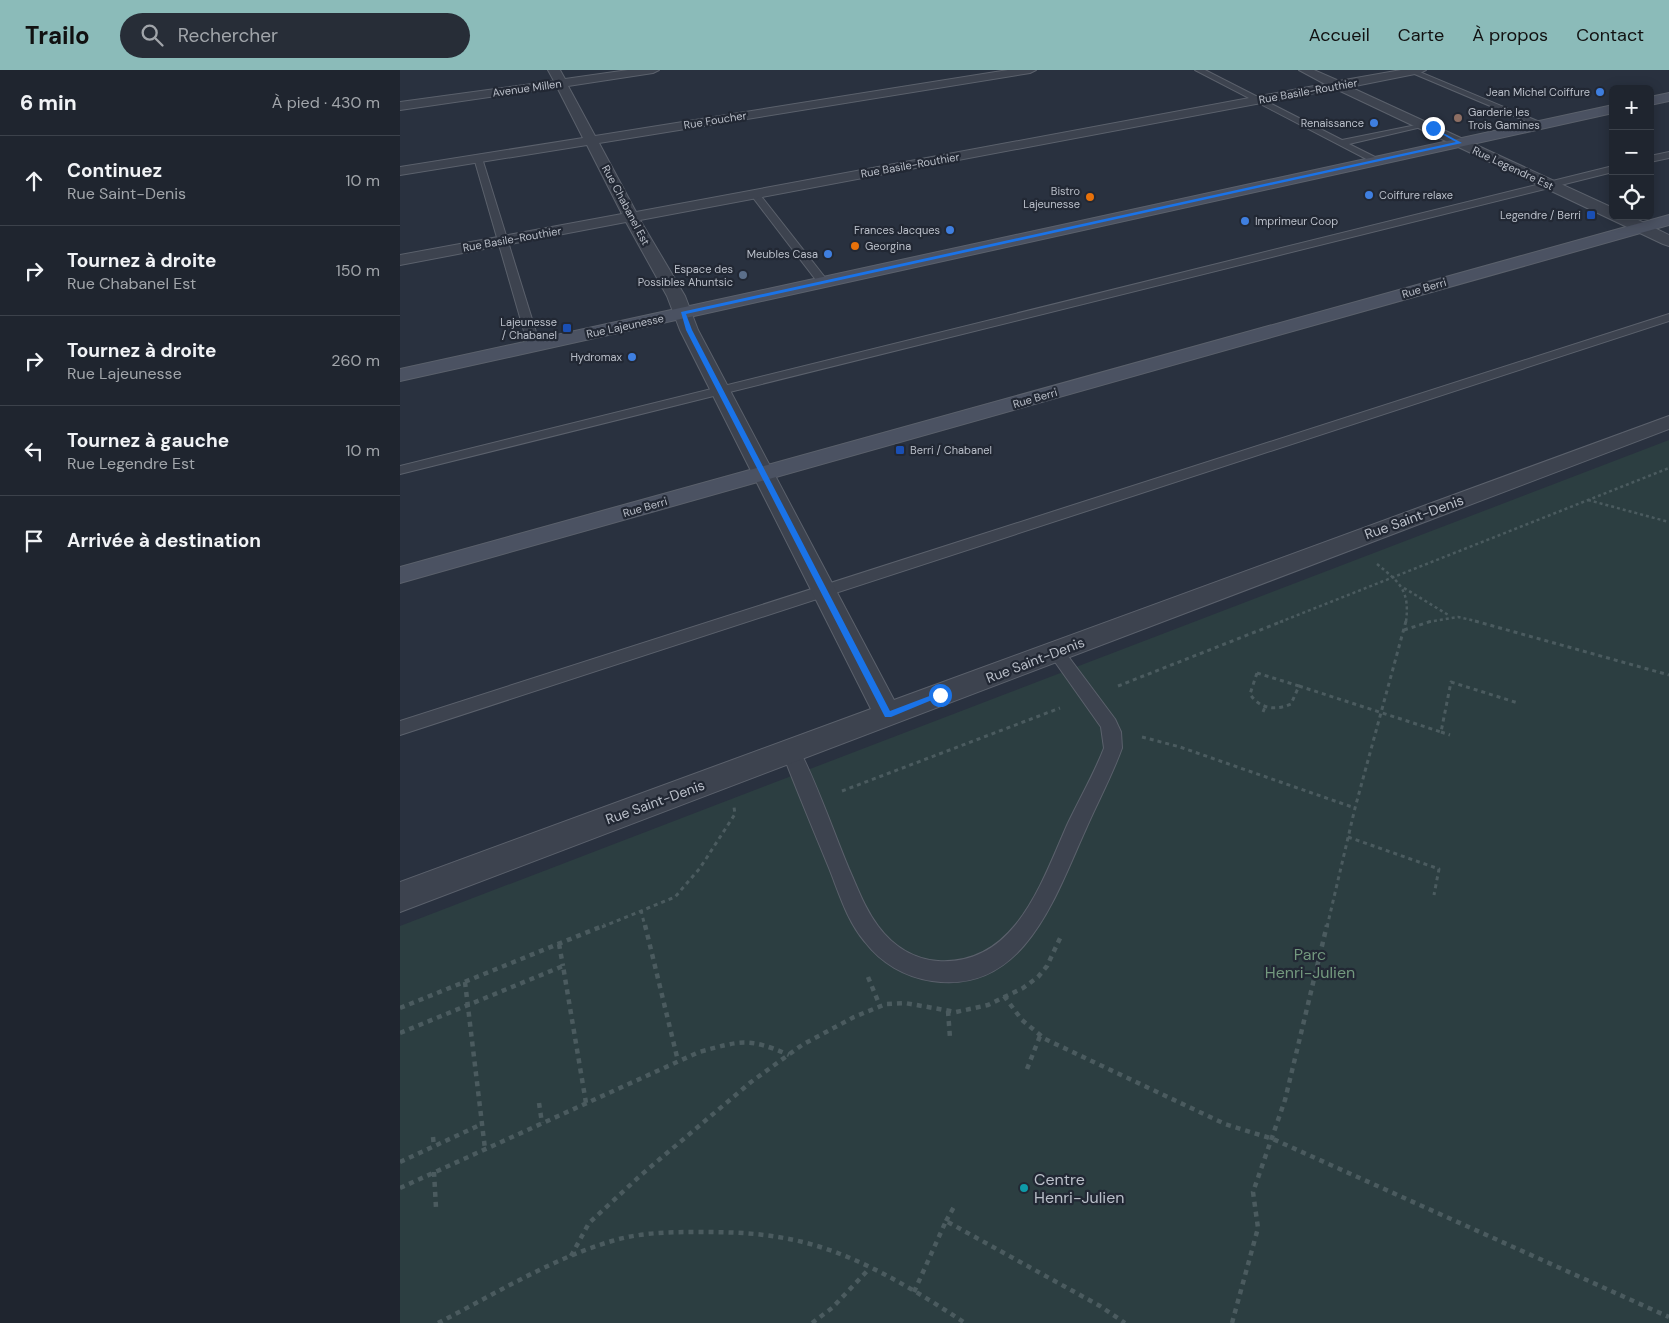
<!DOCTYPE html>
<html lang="fr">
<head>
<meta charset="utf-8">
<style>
  :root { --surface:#1f252f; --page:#272d37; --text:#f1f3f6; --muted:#a1a5aa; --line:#3c424b; --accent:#8bbbb9 }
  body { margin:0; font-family:"DM Sans",sans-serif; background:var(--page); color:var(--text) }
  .controls { position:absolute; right:15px; top:15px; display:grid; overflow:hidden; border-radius:8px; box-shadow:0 2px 12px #0003 }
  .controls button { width:45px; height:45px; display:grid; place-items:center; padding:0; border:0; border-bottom:1px solid var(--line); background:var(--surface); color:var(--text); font:25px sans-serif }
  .stop { position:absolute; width:15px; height:15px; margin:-11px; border:4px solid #1a73e8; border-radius:50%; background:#fff }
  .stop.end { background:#1a73e8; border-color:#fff; box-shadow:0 1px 5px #0008 }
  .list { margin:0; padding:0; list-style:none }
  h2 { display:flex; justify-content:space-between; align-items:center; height:65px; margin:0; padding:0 20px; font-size:21px }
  h2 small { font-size:16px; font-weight:400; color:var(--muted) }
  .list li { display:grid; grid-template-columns:32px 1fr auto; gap:15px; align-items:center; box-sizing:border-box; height:90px; padding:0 20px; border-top:1px solid var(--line) }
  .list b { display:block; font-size:19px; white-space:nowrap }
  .list p { margin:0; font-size:16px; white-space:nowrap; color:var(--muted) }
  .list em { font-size:16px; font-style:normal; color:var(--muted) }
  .icon { flex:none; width:28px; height:28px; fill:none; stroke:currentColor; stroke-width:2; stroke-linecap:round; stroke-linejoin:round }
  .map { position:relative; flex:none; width:1269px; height:1253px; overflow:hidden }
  header { display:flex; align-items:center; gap:30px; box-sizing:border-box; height:70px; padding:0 25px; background:var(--accent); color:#111 }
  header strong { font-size:24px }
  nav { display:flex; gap:28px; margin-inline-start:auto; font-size:18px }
  .search { width:350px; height:45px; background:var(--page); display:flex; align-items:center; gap:12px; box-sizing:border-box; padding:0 18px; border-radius:28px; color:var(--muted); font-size:19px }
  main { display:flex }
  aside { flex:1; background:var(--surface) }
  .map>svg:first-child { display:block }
</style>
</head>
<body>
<header>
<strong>Trailo</strong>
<div class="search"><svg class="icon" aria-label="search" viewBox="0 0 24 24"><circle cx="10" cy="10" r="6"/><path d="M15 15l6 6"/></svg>Rechercher</div>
<nav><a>Accueil</a><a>Carte</a><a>À propos</a><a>Contact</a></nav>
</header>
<main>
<aside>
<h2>6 min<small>À pied · 430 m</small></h2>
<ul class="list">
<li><svg class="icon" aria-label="ahead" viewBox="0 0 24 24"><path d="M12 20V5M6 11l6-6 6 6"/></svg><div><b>Continuez</b><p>Rue Saint-Denis</p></div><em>10 m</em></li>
<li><svg class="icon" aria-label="right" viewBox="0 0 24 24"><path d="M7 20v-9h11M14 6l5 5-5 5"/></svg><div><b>Tournez à droite</b><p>Rue Chabanel Est</p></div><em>150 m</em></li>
<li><svg class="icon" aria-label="right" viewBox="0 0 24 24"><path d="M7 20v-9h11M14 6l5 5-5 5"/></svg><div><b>Tournez à droite</b><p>Rue Lajeunesse</p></div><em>260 m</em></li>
<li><svg class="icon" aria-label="left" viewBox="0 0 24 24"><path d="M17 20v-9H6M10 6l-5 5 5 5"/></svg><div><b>Tournez à gauche</b><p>Rue Legendre Est</p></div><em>10 m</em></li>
<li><svg class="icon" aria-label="arrive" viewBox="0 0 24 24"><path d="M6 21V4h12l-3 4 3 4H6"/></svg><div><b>Arrivée à destination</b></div></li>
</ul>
</aside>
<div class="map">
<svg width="1269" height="1253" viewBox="0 0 1269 1253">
  <rect width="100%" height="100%" fill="#29313f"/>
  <path fill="#2c3e41" d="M1269,370V1253H0V856Z"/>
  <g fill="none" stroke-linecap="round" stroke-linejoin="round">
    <g stroke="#5b616c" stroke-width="2">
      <g id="service">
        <path d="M795,0H805L942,70L1026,53L1030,55L949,74L979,89L980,91L976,94Z"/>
        <path d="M1005,0H1015L1147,55L1140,57Z"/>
        <path d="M1269,82V88L1250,92V86Z"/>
        <path d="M78,85L82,88L140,275L138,278L134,279L128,275L74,88Z"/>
        <path d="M1213,96V102L0,404V396Z"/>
        <path d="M351,121H357L427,210V214H419L351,125Z"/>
        <path d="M1269,244V251L0,665V651Z"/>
        <path d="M656,576L662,578L715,649L721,662L722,678C712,706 697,733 685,761C655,827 624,925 532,911C505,907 481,893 465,872C447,851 439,823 429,798C413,759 397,721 382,682L384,677L391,675L398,677C418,716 432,758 449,799C458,819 465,839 478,856C493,876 513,889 538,891C616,896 642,811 668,753C680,728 694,704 704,678L701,657L648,582L650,578Z"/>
      </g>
    </g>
    <g stroke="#5b616c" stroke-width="2">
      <path id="minor" d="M148,0H160L165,9L228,0H259L253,3L168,16L195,66L608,0H636L630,3L199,73L236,142L925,14L899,0H914L939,11L1001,0H1026L1020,3L950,17L1213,138V146H1230L1269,165V176L1263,174L936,19L240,150L285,226L298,260L494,630L1269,346V359L0,842V812L471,639L280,260L267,226L226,152L0,195V185L222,144L187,75L0,105V97L183,68L157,17L0,40V32L154,11Z"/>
    </g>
    <g stroke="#5b616c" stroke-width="2">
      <g id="secondary">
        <path d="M1269,23V31L1250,35V27Z"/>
        <path d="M1213,35V43L0,311V299Z"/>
        <path d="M1269,145V155L0,513V497Z"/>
      </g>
    </g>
    <g stroke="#4b5b5f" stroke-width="2.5" stroke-dasharray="3 3" stroke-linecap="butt">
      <path d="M1188,430L1269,452"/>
      <path d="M977,494C1000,513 1010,520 1006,552"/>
      <path d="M1004,518L1050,546"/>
      <path d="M880,552L1269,398"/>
      <path d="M1028,552L1058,547L1080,552"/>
    </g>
    <g stroke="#4b5b5f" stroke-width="3" stroke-dasharray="4 4" stroke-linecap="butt">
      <path d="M1075,551L1269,605"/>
      <path d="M1004,560L1032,551"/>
      <path d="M857,603L899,616L891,634C875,641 860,639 850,624Z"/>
      <path d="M718,616L883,551"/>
      <path d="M899,616L1041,662L1051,612L1118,633"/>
      <path d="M863,642L865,637"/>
      <path d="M1041,662L1050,665"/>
      <path d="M742,667L780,677L955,738"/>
      <path d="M442,721L660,638"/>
      <path d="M948,767L1039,799L1034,825"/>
      <path d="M241,840L245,857"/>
      <path d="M202,857L275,827L300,798L335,744L334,737"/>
      <path d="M927,857L955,738L1006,551"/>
    </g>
    <g stroke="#4b5b5f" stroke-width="4.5" stroke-dasharray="5 5" stroke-linecap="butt">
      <path d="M245,855L278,991"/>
      <path d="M159,874L163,896"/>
      <path d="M468,907L480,936"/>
      <path d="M65,912L85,1079"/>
      <path d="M604,926L622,950L645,969L825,1054L873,1069L1269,1247"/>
      <path d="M0,938L205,855"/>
      <path d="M548,941L550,968"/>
      <path d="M0,963L163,896L186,1033"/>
      <path d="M627,999L640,966"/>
      <path d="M139,1033L142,1053"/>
      <path d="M33,1067L34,1077"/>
      <path d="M0,1092L82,1054"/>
      <path d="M34,1102L36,1138"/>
      <path d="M0,1118L299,982C340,971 348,967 389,985"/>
      <path d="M546,1151L555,1135"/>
      <path d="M171,1186L189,1153L241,1105L351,1012L402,975L454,947L486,934L505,933L556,942L588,935L623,918L638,907L647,896L662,864"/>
      <path d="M514,1222L546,1151L700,1236L725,1253"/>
      <path d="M38,1253C95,1224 151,1189 212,1171C242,1162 271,1162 302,1162C331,1162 360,1163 389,1169C452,1181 512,1218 565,1253"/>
      <path d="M412,1253L432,1238L469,1199"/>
      <path d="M832,1253L858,1158L853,1122L885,1030L927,855"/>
    </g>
    <use href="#service" fill="#3d434f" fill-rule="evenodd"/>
    <use href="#minor" fill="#3d434f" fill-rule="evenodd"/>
    <use href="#secondary" fill="#4b5262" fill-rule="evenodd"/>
  </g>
  <path fill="#1a73e8" d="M1031,58H1034L1062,73L286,244L292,260L490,641L540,622L544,625L491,647H485L286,260L281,242L1056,72Z"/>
  <g fill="#3f7fe0" stroke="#222834" stroke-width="2">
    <circle cx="1200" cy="22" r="5"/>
    <circle cx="974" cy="53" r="5"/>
    <circle cx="969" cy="125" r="5"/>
    <circle cx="845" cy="151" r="5"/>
    <circle cx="550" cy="160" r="5"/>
    <circle cx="428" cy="184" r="5"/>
    <circle cx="232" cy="287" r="5"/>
  </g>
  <circle fill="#8d6e63" stroke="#222834" stroke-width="2" cx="1058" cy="48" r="5"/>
  <g fill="#e8710a" stroke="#222834" stroke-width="2">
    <circle cx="690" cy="127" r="5"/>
    <circle cx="455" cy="176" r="5"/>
  </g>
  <g fill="#1a4fb4" stroke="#222834" stroke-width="2">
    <rect x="1186" y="140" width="10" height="10" rx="2.5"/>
    <rect x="162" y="253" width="10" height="10" rx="2.5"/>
    <rect x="495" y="375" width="10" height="10" rx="2.5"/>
  </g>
  <circle fill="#5c6f8a" stroke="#222834" stroke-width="2" cx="343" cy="205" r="5"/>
  <circle fill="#0f9aa8" stroke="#222834" stroke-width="2" cx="624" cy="1118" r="5"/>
  <g text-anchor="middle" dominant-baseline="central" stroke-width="4.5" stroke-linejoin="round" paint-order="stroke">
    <g font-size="11" fill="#babfc9" stroke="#222834">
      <text transform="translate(127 18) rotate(-8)">Avenue Millen</text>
      <text transform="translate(908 21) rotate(-10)">Rue Basile-Routhier</text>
      <text transform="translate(315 50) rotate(-9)">Rue Foucher</text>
      <text transform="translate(510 95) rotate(-10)">Rue Basile-Routhier</text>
      <text transform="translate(1113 98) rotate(25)">Rue Legendre Est</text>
      <text transform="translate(226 135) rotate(62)">Rue Chabanel Est</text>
      <text transform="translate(112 169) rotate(-10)">Rue Basile-Routhier</text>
      <text transform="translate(1024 218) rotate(-16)">Rue Berri</text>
      <text transform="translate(225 256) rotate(-12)">Rue Lajeunesse</text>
      <text transform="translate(635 328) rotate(-16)">Rue Berri</text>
      <text transform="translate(245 437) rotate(-16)">Rue Berri</text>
    </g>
    <g font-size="11" fill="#babfc9" stroke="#222834" text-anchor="end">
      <text x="1190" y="22">Jean Michel Coiffure</text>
      <text x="1068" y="42" text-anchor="start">Garderie les<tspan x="1068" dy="13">Trois Gamines</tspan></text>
      <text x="964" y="53">Renaissance</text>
      <text x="680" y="121">Bistro<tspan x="680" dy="13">Lajeunesse</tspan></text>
      <text x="979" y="125" text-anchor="start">Coiffure relaxe</text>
      <text x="1181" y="145">Legendre / Berri</text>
      <text x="855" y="151" text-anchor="start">Imprimeur Coop</text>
      <text x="540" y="160">Frances Jacques</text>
      <text x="465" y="176" text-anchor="start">Georgina</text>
      <text x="418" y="184">Meubles Casa</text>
      <text x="333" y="199">Espace des<tspan x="333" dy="13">Possibles Ahuntsic</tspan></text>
      <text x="157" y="252">Lajeunesse<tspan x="157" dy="13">/ Chabanel</tspan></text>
      <text x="222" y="287">Hydromax</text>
      <text x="510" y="380" text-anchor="start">Berri / Chabanel</text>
    </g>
    <g font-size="14" fill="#babfc9" stroke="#222834">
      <text transform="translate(1014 447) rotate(-20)">Rue Saint-Denis</text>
      <text transform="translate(635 590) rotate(-21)">Rue Saint-Denis</text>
      <text transform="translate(255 732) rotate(-20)">Rue Saint-Denis</text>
    </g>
    <g font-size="16" fill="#73987e" stroke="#222834">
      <text x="910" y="884">Parc<tspan x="910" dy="18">Henri-Julien</tspan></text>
    </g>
    <g font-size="16" fill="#babfc9" stroke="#222834" text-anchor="start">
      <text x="634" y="1109">Centre<tspan x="634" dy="18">Henri-Julien</tspan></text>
    </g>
  </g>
</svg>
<div class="controls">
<button>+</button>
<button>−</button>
<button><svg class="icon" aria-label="locate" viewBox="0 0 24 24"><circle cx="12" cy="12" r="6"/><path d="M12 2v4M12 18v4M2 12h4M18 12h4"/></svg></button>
</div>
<div class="stop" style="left:540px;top:625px"></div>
<div class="stop end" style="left:1033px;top:58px"></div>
</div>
</main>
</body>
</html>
